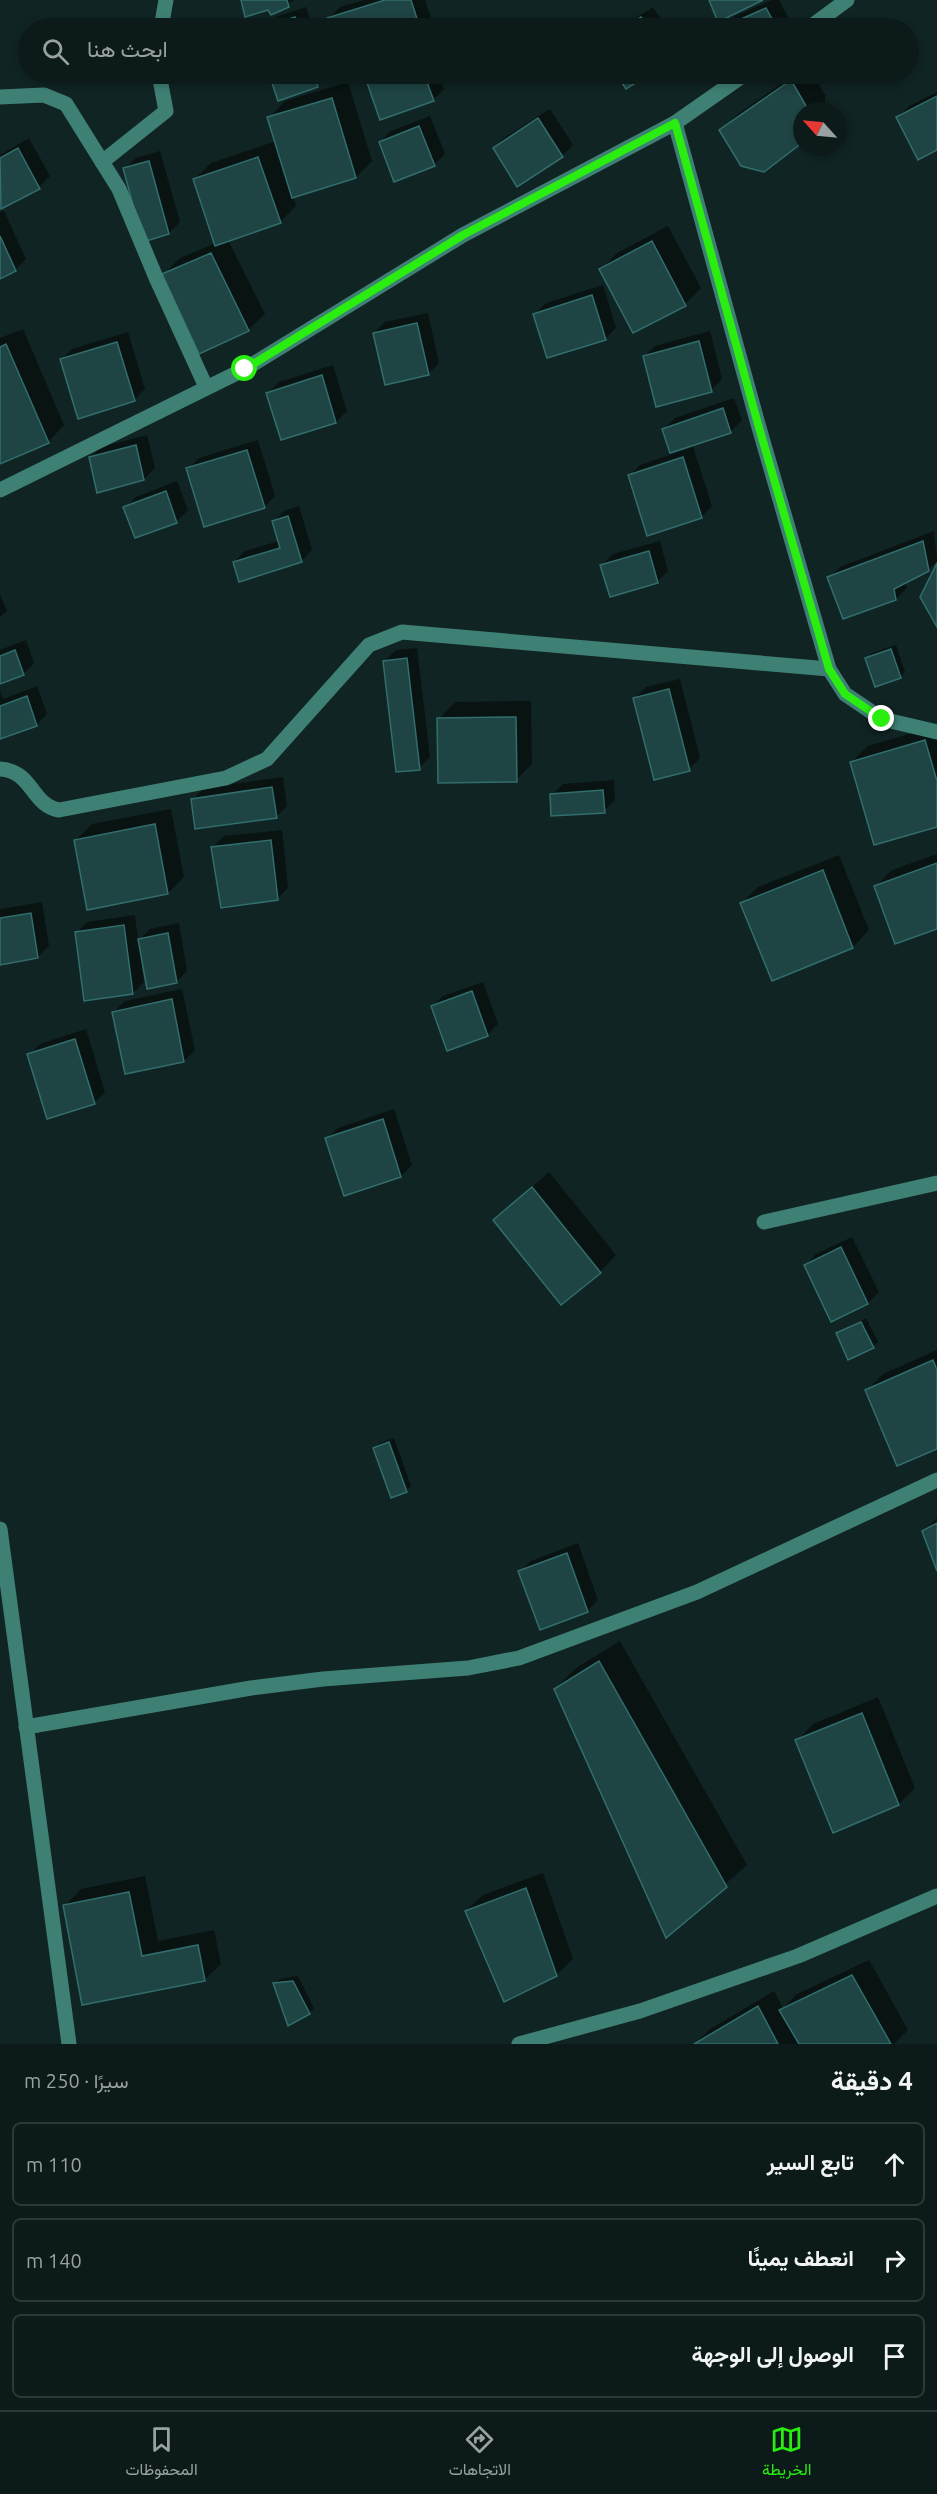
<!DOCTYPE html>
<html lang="ar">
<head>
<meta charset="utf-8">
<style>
  :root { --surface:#0c1b1a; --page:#1a2827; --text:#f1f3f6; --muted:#9aa1a2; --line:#2c3939; --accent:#29ee10 }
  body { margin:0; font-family:Ubuntu,Vazirmatn,sans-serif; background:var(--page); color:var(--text); direction:rtl }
  .compass { position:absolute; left:793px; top:102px; width:54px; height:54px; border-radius:50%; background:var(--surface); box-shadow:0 3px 9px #0003; rotate:297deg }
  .stop { position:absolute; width:18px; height:18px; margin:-14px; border:4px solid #29ee10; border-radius:50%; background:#fff }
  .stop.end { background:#29ee10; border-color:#fff; box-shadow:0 2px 6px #0008 }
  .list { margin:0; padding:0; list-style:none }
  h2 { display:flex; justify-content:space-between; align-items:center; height:78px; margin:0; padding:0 24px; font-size:26px }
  h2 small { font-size:20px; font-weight:400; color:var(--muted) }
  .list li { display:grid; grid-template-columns:39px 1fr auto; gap:18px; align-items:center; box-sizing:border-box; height:84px; margin:0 12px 12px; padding:0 12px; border:2px solid var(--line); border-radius:9px }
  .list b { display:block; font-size:22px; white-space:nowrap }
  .list em { font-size:20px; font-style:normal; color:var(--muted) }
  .icon { flex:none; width:33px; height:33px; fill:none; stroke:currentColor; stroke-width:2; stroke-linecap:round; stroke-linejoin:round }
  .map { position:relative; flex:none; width:937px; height:2044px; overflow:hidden; direction:ltr }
  .search { position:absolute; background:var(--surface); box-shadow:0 3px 9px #0003; left:18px; right:18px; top:18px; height:66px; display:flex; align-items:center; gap:15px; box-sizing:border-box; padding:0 21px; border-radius:33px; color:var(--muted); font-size:22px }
  .sheet { height:366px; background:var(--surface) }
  nav { display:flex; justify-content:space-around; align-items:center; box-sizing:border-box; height:84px; border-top:2px solid var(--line); background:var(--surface); font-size:16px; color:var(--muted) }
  nav a { display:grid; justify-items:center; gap:3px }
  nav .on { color:var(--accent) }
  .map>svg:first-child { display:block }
</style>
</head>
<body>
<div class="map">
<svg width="937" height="2044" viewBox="0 0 937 2044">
  <rect width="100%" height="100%" fill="#102423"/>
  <g fill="#0007">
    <path d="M242,0H294L272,13L269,8Z"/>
    <path d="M364,0H425L431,18L421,28H332L329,18L340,7Z"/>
    <path d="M772,0H779L788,17L777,28H725L735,16Z"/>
    <path d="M306,7L313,28H259L267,20Z"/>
    <path d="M653,7L666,28H620Z"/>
    <path d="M270,74H329L318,85L279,99Z"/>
    <path d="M366,74H438L444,89L433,100L381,118Z"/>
    <path d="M795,74H813L825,95L826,111H802V141L721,130L738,114Z"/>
    <path d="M348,82L372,161L356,177L293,196L296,206L280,222L228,240L265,314L248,330L164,274L180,258L216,243L195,179L211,163L276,141L269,118L285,101Z"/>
    <path d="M937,92V148L898,117L909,106Z"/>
    <path d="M550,109L573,145L562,156L494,148L505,137Z"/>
    <path d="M430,116L445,154L434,165L380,142L391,131Z"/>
    <path d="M29,138L50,176L39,187L2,207L0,155Z"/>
    <path d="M160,151L180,222L169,233L125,169L136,158Z"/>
    <path d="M4,211L26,259L15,270L0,277V212Z"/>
    <path d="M668,226L701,288L685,304L601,270L617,253Z"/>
    <path d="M603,285L616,328L605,339L535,314L546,303Z"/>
    <path d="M428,313L439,363L428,374L374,333L385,322Z"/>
    <path d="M23,329L64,425L48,442L0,462V338Z"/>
    <path d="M710,331L722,379L711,390L644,357L655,346Z"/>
    <path d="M128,332L145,389L134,400L61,360L72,349Z"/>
    <path d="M333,365L347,411L336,422L268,393L279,382Z"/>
    <path d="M734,398L742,420L731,431L671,451L664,429L675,418Z"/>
    <path d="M147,435L155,468L144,479L90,458L101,447Z"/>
    <path d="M258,440L275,496L264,507L188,469L199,458Z"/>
    <path d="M693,447L712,506L701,517L629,476L640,465Z"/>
    <path d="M177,481L188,510L177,521L136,537L125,508L136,497Z"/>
    <path d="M299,506L312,550L301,561L234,562L245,551L279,541L273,522L284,511Z"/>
    <path d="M934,531L937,561L928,570L905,581L907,588L896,599L829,578L840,567Z"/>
    <path d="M660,541L668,571L657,582L602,565L613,554Z"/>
    <path d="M0,594L7,611L0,617Z"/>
    <path d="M26,640L34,663L23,674L0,682V650Z"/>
    <path d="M896,645L905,672L900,677L867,658L872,653Z"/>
    <path d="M417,648L430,757L419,768L385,661L396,650Z"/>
    <path d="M680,679L700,758L689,769L635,698L646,687Z"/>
    <path d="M37,686L47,714L36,725L0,737V691L3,699Z"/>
    <path d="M531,701L532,764L516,780L439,719L455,702Z"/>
    <path d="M937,726V825L851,762L868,746Z"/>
    <path d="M283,777L287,806L276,817L193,799L204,788Z"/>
    <path d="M614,780L615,800L604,811L552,795L563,784Z"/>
    <path d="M171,809L184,877L168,893L76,840L92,824Z"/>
    <path d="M282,830L288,888L277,899L213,847L224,836Z"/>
    <path d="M937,854V927L876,886L892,870Z"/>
    <path d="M839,855L869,930L853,947L772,979L742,903L758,887Z"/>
    <path d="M42,902L49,946L38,957L0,963V909Z"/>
    <path d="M135,915L138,941L150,929L179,923L187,971L176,982L142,969L144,982L133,993L76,933L87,922Z"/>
    <path d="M483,982L498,1024L487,1035L432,1007L443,996Z"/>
    <path d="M182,989L195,1050L184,1061L114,1012L125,1001Z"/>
    <path d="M86,1029L105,1092L94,1103L29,1055L40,1044Z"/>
    <path d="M394,1109L412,1165L401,1176L327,1139L338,1128Z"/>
    <path d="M549,1172L616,1255L600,1272L495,1220Z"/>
    <path d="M852,1237L879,1292L868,1303L832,1320L806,1265L816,1254Z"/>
    <path d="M866,1318L878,1342L873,1347L838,1334Z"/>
    <path d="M937,1350V1447L867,1390L883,1374Z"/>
    <path d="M394,1438L411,1486L406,1491L375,1448L380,1443Z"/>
    <path d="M937,1518V1567L923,1532Z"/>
    <path d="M578,1543L598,1600L587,1611L520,1572L531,1561Z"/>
    <path d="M620,1641L747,1865L667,1935L555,1689L576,1668Z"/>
    <path d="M878,1697L915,1788L899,1804L797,1741L813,1724Z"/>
    <path d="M543,1873L573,1959L556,1975L466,1911L483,1895Z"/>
    <path d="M145,1876L158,1941L214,1930L221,1964L204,1980L83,2004L65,1906L81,1889Z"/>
    <path d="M869,1960L908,2030L894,2044H695L710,2029L774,1991L783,2008L797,1994Z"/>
    <path d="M298,1976L314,2008L309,2013L275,1984L280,1979Z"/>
  </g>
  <g fill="#1e4443" stroke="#316e6d" stroke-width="1.5">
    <path d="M241,0H287L289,7L271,15L268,10L245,17Z"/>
    <path d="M385,0H411L420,28H331L327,18Z"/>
    <path d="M709,0H763L718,22Z"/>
    <path d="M766,8L777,28L723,27Z"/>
    <path d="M295,17L299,28H261Z"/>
    <path d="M641,17L649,28H624Z"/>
    <path d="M269,74H314L318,87L278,101Z"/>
    <path d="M364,74H424L434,101L380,120Z"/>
    <path d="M616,74H650L626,89Z"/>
    <path d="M791,80L809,111H802V143L764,172L741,166L719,130Z"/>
    <path d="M937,96V150L918,160L896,117Z"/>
    <path d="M332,98L356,178L292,198L267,117Z"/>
    <path d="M538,118L563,157L517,187L493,148Z"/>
    <path d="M419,126L435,166L394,182L379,142Z"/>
    <path d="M18,148L40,189L1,209L0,158Z"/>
    <path d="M258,157L281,223L215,246L193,179Z"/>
    <path d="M149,161L169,234L143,242L123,168Z"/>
    <path d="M0,236L16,271L0,279Z"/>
    <path d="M652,241L686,306L633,333L599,269Z"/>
    <path d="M211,253L249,331L199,354L162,274Z"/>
    <path d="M592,295L606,340L547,358L533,314Z"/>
    <path d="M417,323L429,375L385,385L373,333Z"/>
    <path d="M699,341L712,392L656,407L643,356Z"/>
    <path d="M117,342L135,401L78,419L60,359Z"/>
    <path d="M6,344L49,443L0,464V347Z"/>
    <path d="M322,375L336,423L281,440L266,393Z"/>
    <path d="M723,408L731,433L670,453L662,429Z"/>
    <path d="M136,445L144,480L97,493L89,457Z"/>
    <path d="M247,450L265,508L204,527L186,468Z"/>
    <path d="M683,457L702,518L647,536L628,475Z"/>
    <path d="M166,491L177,523L135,538L123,507Z"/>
    <path d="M288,516L302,562L239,582L233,562L280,548L272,521Z"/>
    <path d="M923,541L929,571L894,589L896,600L843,619L827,577Z"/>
    <path d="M649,551L658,583L610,597L600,565Z"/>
    <path d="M937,563V627L920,597Z"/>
    <path d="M891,649L901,678L875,687L865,658Z"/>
    <path d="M15,650L24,675L0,684V656Z"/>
    <path d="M407,658L420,770L396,772L383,661Z"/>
    <path d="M669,689L690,771L654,780L633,698Z"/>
    <path d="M27,696L37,726L0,739V706Z"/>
    <path d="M516,717L517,782L438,783L437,718Z"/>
    <path d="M925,740L937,781V827L874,845L850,762Z"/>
    <path d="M272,787L277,818L195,829L191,799Z"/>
    <path d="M603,790L605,813L551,816L550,794Z"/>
    <path d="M155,824L168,894L87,910L74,840Z"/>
    <path d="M271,840L278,900L221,908L211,847Z"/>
    <path d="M937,863V929L895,944L874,886Z"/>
    <path d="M823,870L853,948L772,981L740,903Z"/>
    <path d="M31,913L38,958L0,965V918Z"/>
    <path d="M124,925L133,994L84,1001L75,932Z"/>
    <path d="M168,933L177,983L147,989L138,939Z"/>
    <path d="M472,991L488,1036L447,1051L431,1006Z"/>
    <path d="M172,999L184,1062L125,1074L112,1012Z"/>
    <path d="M75,1039L95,1104L47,1119L27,1054Z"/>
    <path d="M383,1119L401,1177L344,1196L325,1138Z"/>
    <path d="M532,1187L601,1273L561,1305L493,1220Z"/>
    <path d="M841,1247L868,1304L831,1322L804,1265Z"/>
    <path d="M861,1322L874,1348L848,1360L836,1333Z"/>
    <path d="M933,1360L937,1370V1449L897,1466L865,1390Z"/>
    <path d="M389,1442L407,1492L391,1498L373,1448Z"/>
    <path d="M937,1523V1571L922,1531Z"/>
    <path d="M567,1553L588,1612L540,1630L518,1571Z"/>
    <path d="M599,1661L727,1887L666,1938L554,1689Z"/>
    <path d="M862,1713L899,1805L833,1833L795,1740Z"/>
    <path d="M526,1888L557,1976L504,2002L465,1911Z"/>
    <path d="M129,1892L142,1956L198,1945L205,1981L82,2005L63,1905Z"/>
    <path d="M852,1975L891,2044H799L779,2010Z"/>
    <path d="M293,1981L310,2014L288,2026L273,1983Z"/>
    <path d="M758,2006L778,2044H694Z"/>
  </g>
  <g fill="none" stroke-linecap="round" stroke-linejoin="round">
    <g stroke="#3f8075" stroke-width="15">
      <path d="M161,28L166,0"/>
      <path d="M809,28L847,0"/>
      <path d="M0,97L44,95L66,104L119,189L157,280L206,387"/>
      <path d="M675,123L758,424L829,669L845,694L882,719L937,732"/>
      <path d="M102,162L166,111L159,74"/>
      <path d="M0,490L245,369L463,235L675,123L745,74"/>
      <path d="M0,769C33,771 31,805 59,810L226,778L267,759L369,645L402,632L829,669"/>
      <path d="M764,1222L937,1183"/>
      <path d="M0,1529L69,2044"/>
      <path d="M26,1727L251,1688L323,1679L468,1668L519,1658L697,1592L937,1480"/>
      <path d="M519,2044L640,2011L798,1956L937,1896"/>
    </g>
  </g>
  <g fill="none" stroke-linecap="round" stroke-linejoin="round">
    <path stroke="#29ee10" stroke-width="8" d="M245,369L463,235L675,123L758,424L829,669L845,694L882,719"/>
  </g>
</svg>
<svg class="compass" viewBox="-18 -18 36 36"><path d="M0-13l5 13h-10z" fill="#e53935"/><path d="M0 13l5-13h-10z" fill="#9aa1a2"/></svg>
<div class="stop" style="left:245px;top:369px"></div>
<div class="stop end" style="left:882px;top:719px"></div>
<div class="search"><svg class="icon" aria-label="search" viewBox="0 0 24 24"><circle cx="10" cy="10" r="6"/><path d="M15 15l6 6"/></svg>ابحث هنا</div>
</div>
<section class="sheet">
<h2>4 دقيقة<small>سيرًا · 250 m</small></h2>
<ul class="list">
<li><svg class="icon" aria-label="ahead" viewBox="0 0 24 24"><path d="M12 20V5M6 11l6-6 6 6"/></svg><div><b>تابع السير</b></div><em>110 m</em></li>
<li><svg class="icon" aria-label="right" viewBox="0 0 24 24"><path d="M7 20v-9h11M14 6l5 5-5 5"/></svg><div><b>انعطف يمينًا</b></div><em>140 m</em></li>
<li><svg class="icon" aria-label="arrive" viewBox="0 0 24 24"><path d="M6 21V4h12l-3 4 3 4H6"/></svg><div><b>الوصول إلى الوجهة</b></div></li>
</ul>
</section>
<nav>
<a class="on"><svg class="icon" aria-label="map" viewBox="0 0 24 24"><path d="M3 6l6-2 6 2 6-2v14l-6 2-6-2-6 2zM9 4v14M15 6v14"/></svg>الخريطة</a>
<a><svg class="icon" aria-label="directions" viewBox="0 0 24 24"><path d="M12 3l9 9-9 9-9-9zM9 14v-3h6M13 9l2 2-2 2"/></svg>الاتجاهات</a>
<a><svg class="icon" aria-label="saved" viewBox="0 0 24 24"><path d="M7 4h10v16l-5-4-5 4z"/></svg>المحفوظات</a>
</nav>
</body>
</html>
